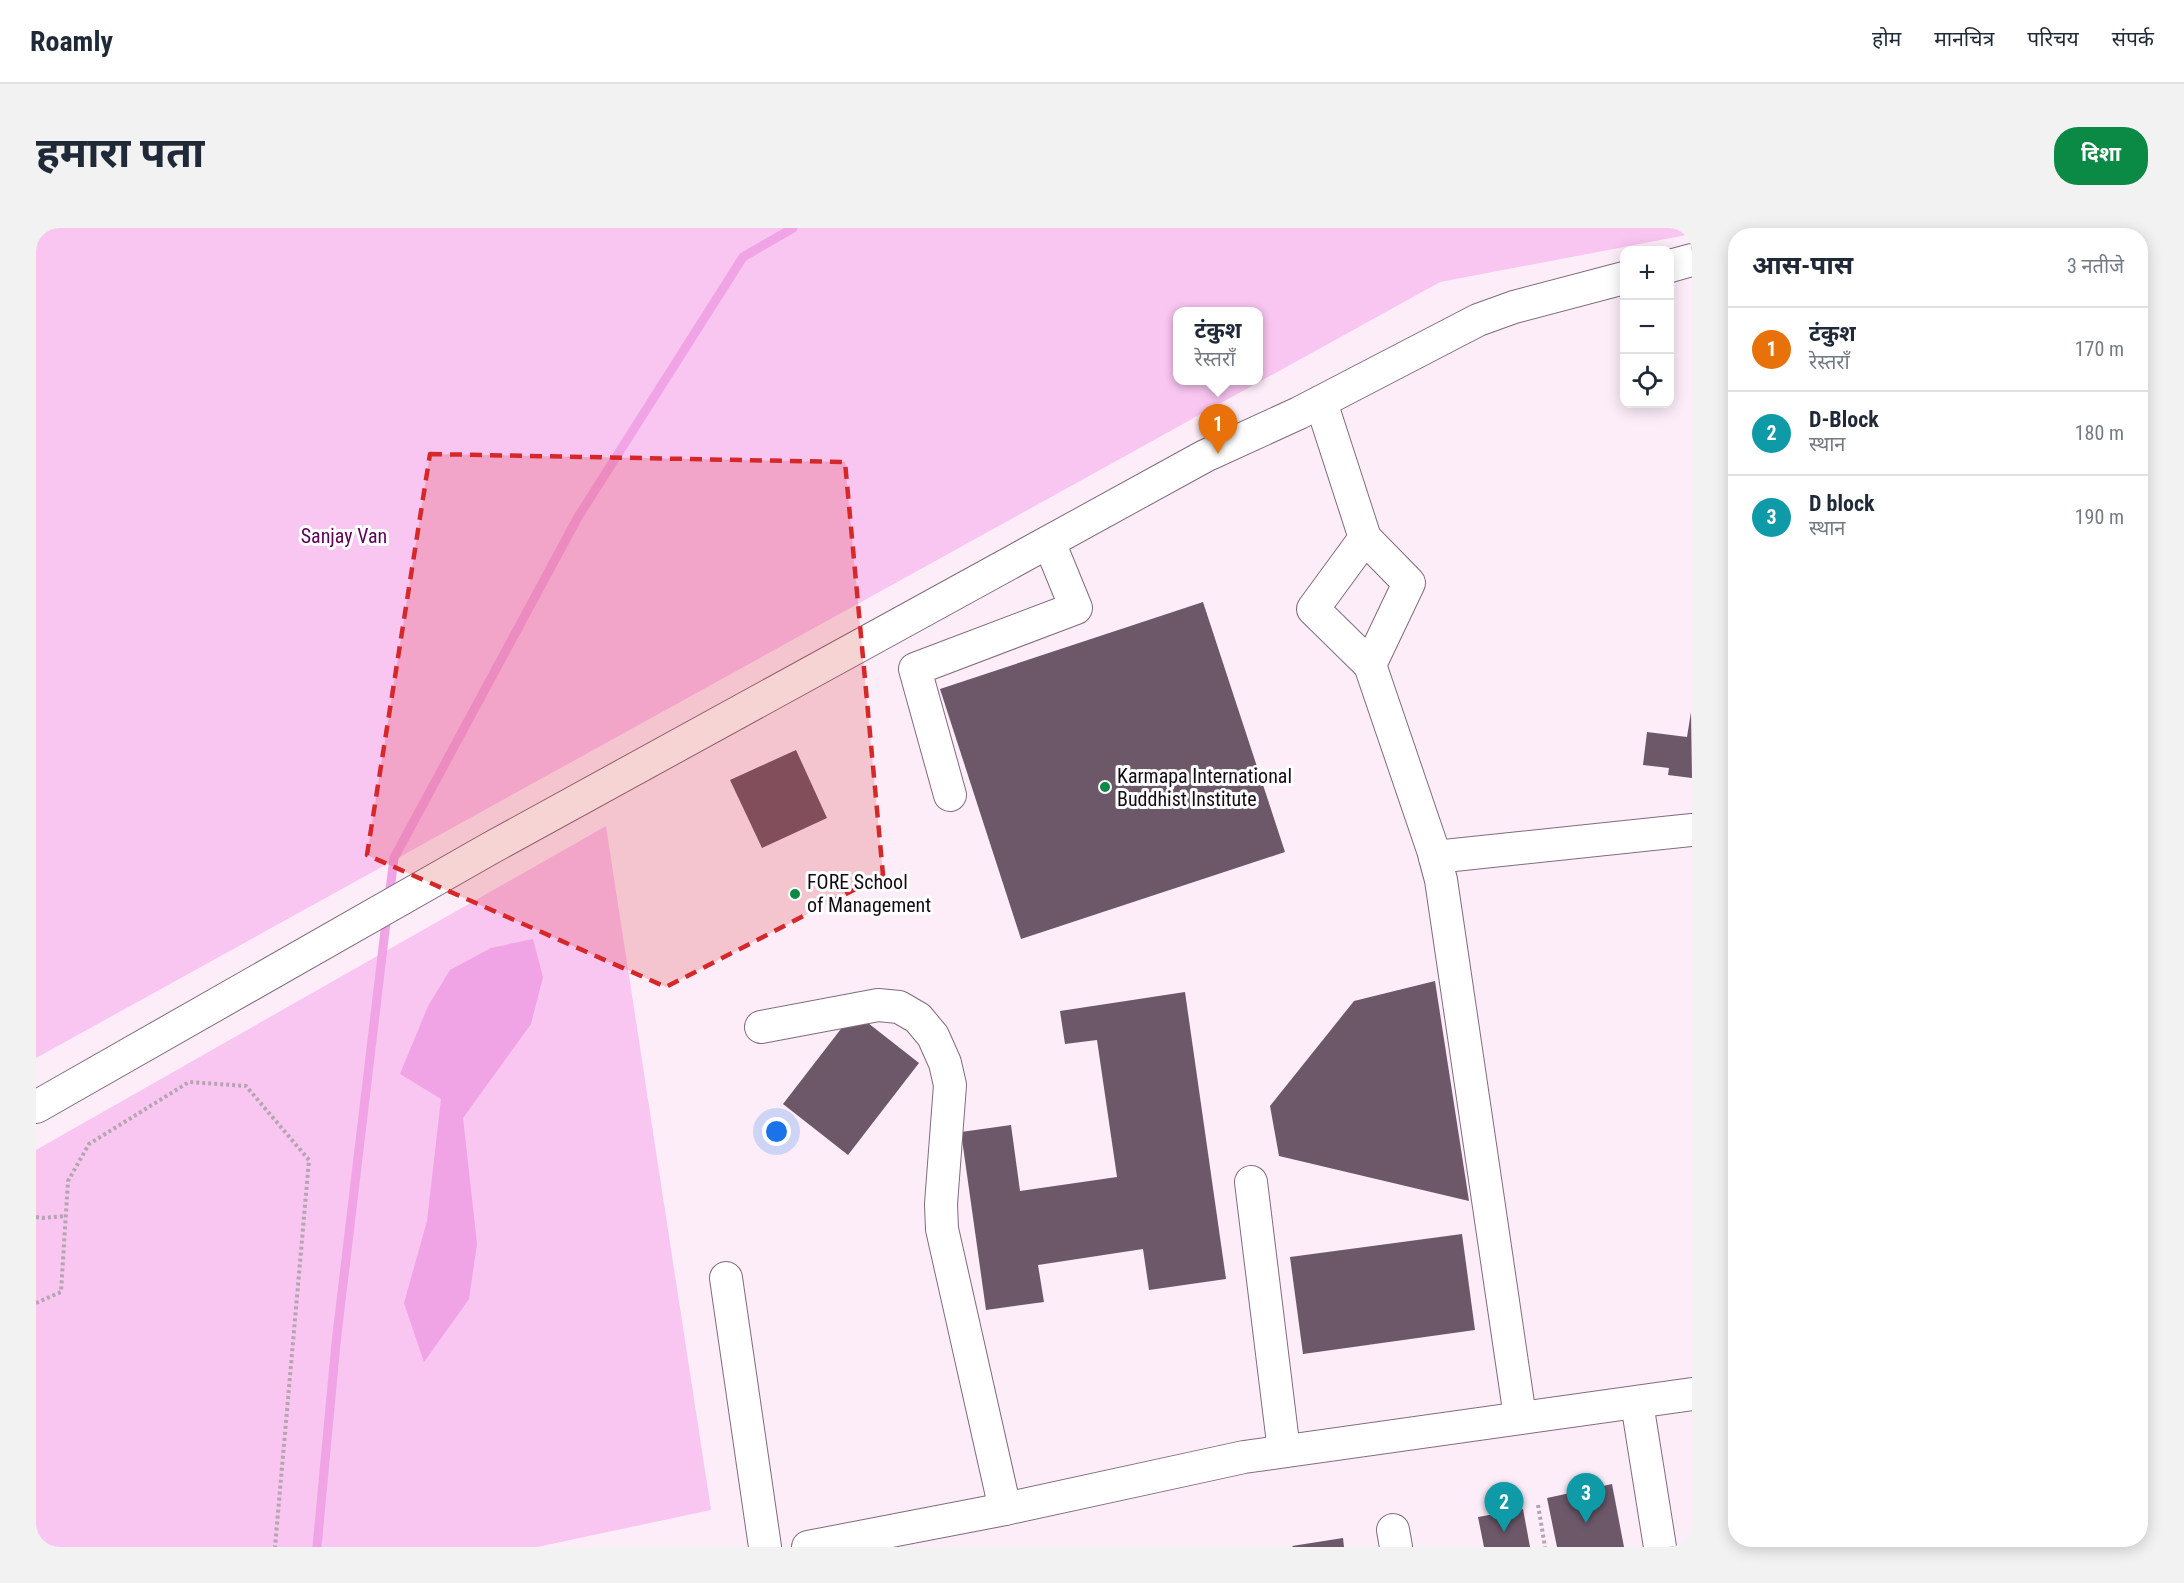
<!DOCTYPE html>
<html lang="hi">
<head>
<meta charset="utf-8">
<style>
  :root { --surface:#fff; --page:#f2f2f3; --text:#1f2937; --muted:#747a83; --line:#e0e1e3; --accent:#0b8a45 }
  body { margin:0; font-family:"Roboto Condensed","Noto Sans Devanagari",sans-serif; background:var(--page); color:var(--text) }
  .controls { position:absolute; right:18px; top:18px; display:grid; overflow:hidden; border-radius:12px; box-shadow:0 3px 15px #0003 }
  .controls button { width:54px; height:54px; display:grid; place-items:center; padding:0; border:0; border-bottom:2px solid var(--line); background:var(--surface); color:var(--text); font:30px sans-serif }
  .you { position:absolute; left:741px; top:904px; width:21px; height:21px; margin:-15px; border:4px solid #fff; border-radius:50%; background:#1a73e8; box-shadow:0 0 0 9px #1a73e833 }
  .badge { display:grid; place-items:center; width:39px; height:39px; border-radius:50%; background:var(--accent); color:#fff; font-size:20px; font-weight:700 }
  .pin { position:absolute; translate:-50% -50px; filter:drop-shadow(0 2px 3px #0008) }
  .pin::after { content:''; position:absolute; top:32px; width:21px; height:18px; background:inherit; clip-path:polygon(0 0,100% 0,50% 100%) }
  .popup { position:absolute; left:1137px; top:79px; width:90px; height:78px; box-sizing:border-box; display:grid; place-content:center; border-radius:12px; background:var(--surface); filter:drop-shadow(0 2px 4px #0005); font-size:20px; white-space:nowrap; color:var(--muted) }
  .popup b { font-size:22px; color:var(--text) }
  .popup::after { content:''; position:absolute; left:50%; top:100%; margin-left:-12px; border:12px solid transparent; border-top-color:var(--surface) }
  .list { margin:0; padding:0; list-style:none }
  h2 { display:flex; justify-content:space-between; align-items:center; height:78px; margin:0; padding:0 24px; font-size:26px }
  h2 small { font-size:20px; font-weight:400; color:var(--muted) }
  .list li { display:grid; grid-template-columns:39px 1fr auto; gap:18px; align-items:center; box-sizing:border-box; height:84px; padding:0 24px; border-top:2px solid var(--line) }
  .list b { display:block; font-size:22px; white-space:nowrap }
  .list p { margin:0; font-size:20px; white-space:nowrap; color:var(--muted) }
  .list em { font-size:20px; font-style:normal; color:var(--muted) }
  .icon { flex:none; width:33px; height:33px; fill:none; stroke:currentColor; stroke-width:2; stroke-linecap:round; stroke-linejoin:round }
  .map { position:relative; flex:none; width:1656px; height:1319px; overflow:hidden; border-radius:24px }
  header { display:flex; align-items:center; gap:36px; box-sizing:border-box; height:84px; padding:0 30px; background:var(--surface); border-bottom:2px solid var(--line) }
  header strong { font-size:28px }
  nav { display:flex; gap:33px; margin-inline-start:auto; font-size:21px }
  .intro { display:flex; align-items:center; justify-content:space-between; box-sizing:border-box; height:144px; padding:0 36px }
  h1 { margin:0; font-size:42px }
  .button { padding:15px 27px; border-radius:24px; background:var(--accent); color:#fff; font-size:21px; font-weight:700 }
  main { display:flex; gap:36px; padding:0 36px }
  aside { flex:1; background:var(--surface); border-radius:24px; box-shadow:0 3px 15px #0003 }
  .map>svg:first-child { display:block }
</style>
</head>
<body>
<header>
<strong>Roamly</strong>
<nav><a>होम</a><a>मानचित्र</a><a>परिचय</a><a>संपर्क</a></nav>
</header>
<div class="intro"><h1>हमारा पता</h1><a class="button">दिशा</a></div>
<main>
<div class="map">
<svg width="1656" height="1319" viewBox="0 0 1656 1319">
  <rect width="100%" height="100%" fill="#fcedf9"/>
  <g fill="#f9c5f1" fill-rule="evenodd">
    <path d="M0,0H1656V6L1404,54L0,830ZM1142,83H1222V152H1142Z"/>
    <path d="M570,598L675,1282L501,1319H0V922Z"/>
  </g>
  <path fill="#f0a4e5" d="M497,711L507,749L495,796L427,890L441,1016L433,1071L388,1134L368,1075L391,993L405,871L364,846L392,778L414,742L455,720Z"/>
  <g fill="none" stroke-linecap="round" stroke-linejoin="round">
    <g stroke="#f0a4e5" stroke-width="9">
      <path d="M353,670L358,630L542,289L707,29L757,0"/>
      <path d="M281,1319L300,1115L351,686"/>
    </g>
  </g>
  <g fill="#6d5869">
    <path d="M1167,374L1249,624L985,711L904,461Z"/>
    <path d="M1655,484L1656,550L1632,547L1633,540L1607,537L1611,504L1651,509Z"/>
    <path d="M760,522L791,590L726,620L694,552Z"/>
    <path d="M1399,753L1433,973L1243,928L1234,878L1318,773Z"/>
    <path d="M1149,764L1190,1051L1113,1062L1107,1021L1002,1037L1008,1074L950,1082L925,904L975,897L984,963L1081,949L1061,812L1029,816L1024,783Z"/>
    <path d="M818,784L883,835L812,927L747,876Z"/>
    <path d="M1426,1006L1439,1102L1267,1126L1254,1029Z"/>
    <path d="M1576,1256L1588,1319H1521L1511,1270Z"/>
    <path d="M1487,1281L1494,1319H1448L1442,1289Z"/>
    <path d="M1307,1310L1308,1319H1257L1256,1318Z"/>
  </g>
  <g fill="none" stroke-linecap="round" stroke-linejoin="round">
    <g stroke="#816b7d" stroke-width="34">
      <g id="minor">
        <path d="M1634,38L1656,32"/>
        <path d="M1285,174L1329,310L1373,355L1334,437L1277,381L1329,310"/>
        <path d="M1334,437L1397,622L1405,652L1484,1189"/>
        <path d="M914,567L879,441L1040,380L1013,314"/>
        <path d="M1399,629L1656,602"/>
        <path d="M725,799L842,777L863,779L882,790L897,808L909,835L914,857L905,976L906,1001L969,1281"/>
        <path d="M0,879L453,621L1169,228L1263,185L1442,92L1478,79L1588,50"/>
        <path d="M1215,954L1248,1223"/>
        <path d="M690,1050L729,1319"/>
        <path d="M1601,1175L1624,1319"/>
        <path d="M1357,1302L1360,1319"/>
        <path d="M772,1319L969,1281L1208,1229L1656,1166"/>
      </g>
    </g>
    <g stroke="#b3a6b0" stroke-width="4" stroke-dasharray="3 3" stroke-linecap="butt">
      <path d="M0,989L7,990L30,988"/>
      <path d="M0,1075L25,1064L32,953L53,916L153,854L210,858L273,932L239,1319"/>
      <path d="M1502,1277L1509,1319"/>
    </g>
    <use href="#minor" stroke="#fff" stroke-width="32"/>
  </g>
  <path fill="#d62828" fill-opacity="0.2" stroke="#d62828" stroke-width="4.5" stroke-dasharray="12 8" stroke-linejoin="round" d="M394,226L809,234L847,647L630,759L331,627Z"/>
  <g fill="#0b8a45" stroke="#fff" stroke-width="2">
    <circle cx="1069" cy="559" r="6"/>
    <circle cx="759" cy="666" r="6"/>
  </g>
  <g text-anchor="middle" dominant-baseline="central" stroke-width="6" stroke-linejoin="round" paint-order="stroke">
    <g font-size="20" fill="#5d0057" stroke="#fff">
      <text x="308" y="308">Sanjay Van</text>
    </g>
    <g font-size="20" fill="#140b12" stroke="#fff" text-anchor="start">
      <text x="1081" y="548">Karmapa International<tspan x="1081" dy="23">Buddhist Institute</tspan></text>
      <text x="771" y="654">FORE School<tspan x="771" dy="23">of Management</tspan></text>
    </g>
  </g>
</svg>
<div class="controls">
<button>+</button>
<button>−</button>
<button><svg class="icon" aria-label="locate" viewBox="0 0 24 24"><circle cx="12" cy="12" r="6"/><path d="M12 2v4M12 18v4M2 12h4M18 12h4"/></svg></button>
</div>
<div class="you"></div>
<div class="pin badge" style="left:1182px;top:226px;background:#e8710a">1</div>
<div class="popup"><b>टंकुश</b>रेस्तराँ</div>
<div class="pin badge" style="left:1468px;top:1304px;background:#0f9aa8">2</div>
<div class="pin badge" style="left:1550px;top:1295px;background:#0f9aa8">3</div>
</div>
<aside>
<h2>आस-पास<small>3 नतीजे</small></h2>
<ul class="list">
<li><span class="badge" style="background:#e8710a">1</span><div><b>टंकुश</b><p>रेस्तराँ</p></div><em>170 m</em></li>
<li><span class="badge" style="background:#0f9aa8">2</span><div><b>D-Block</b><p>स्थान</p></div><em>180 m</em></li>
<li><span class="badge" style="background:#0f9aa8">3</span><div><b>D block</b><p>स्थान</p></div><em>190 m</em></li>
</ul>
</aside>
</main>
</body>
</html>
